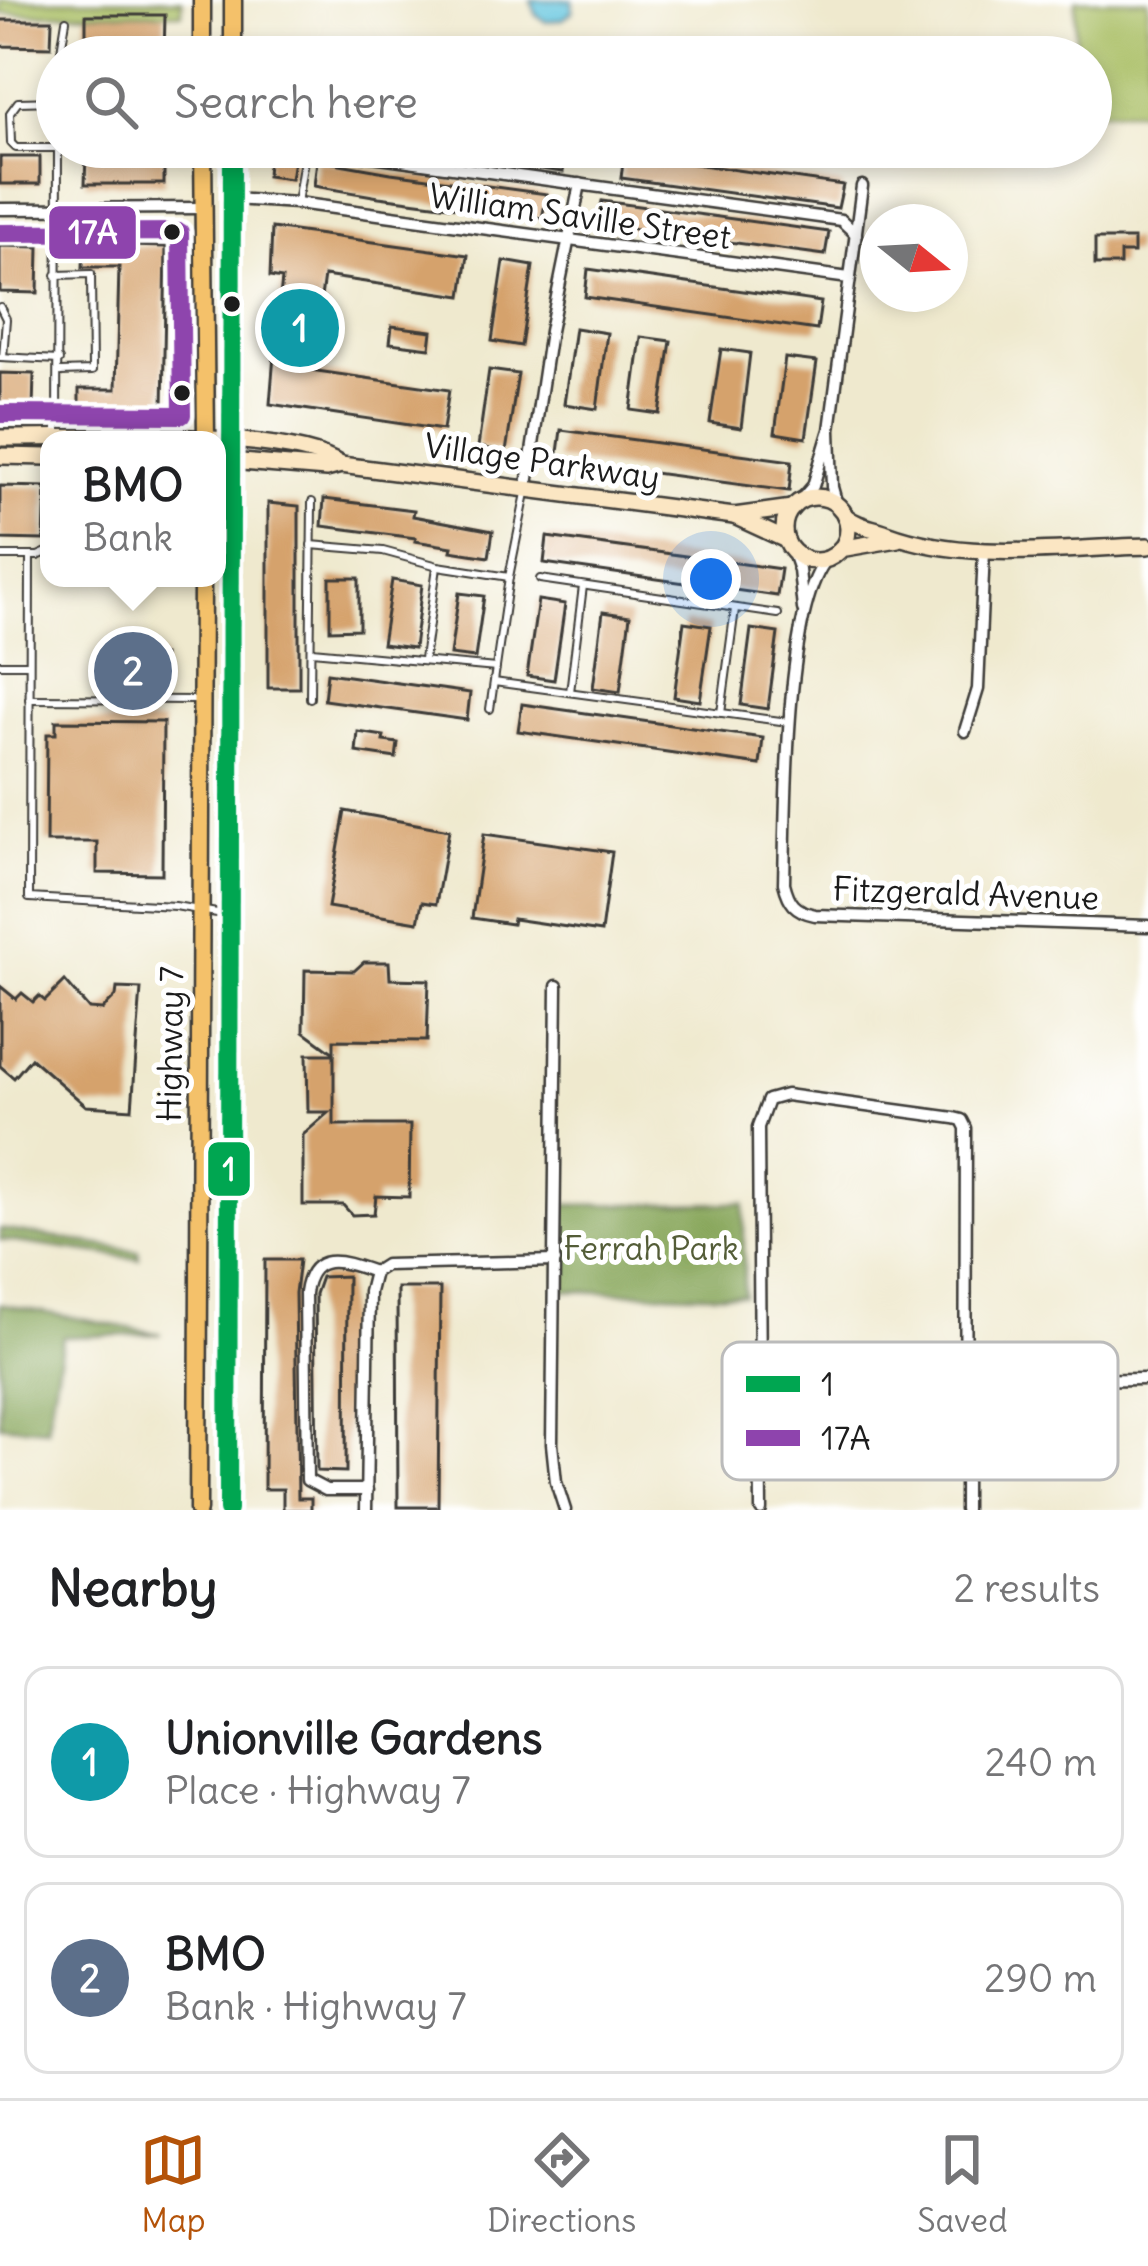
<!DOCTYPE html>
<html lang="en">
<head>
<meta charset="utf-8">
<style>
  :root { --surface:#fff; --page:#f6f6f6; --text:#202124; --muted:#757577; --line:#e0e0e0; --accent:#b45309 }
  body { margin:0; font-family:Delius,sans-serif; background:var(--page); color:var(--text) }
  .compass { position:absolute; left:860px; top:204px; width:108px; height:108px; border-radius:50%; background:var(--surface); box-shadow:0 6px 18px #0003; rotate:108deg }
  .you { position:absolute; left:711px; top:579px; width:42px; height:42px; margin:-30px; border:9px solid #fff; border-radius:50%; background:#1a73e8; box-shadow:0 0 0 18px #1a73e833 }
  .badge { display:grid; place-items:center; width:78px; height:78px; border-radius:50%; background:var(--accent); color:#fff; font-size:39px; font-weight:700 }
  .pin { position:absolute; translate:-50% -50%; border:6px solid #fff; box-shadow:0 3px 12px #0006 }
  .popup { position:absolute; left:40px; top:431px; width:186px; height:156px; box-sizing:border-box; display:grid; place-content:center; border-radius:24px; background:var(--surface); filter:drop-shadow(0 3px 9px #0005); font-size:39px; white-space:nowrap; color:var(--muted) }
  .popup b { font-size:45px; color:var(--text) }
  .popup::after { content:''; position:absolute; left:50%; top:100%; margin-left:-24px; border:24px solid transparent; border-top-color:var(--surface) }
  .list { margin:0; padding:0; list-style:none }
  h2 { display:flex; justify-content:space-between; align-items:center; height:156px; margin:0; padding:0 48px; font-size:51px }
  h2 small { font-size:39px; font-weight:400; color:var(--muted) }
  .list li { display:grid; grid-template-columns:78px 1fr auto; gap:36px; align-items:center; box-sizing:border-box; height:192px; margin:0 24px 24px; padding:0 24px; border:3px solid var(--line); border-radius:24px }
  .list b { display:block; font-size:45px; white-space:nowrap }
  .list p { margin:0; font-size:39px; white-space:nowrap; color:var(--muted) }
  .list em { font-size:39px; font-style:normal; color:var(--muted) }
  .icon { flex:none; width:66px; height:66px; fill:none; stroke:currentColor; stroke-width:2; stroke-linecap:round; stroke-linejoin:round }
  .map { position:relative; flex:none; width:1148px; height:1510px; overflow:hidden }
  .search { position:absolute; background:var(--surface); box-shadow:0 6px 18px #0003; left:36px; right:36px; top:36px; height:132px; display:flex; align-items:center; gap:30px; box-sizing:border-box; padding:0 42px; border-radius:66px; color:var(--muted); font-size:45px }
  .sheet { height:588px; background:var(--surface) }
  nav { display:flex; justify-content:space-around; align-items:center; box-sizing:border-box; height:168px; border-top:3px solid var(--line); background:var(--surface); font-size:33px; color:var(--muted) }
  nav a { display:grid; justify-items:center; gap:6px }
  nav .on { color:var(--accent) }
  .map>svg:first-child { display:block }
</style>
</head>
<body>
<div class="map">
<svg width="1148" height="1510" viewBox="0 0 1148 1510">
  <rect width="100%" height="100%" fill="#fff"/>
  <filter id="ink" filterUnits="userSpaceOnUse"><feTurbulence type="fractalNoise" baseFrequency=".00833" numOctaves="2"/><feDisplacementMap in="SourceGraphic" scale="24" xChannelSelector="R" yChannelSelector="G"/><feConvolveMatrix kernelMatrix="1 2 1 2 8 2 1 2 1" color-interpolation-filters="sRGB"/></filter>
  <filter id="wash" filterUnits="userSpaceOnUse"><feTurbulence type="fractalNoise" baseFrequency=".004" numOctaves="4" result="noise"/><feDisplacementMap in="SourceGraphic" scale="48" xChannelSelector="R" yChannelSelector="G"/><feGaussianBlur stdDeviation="2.7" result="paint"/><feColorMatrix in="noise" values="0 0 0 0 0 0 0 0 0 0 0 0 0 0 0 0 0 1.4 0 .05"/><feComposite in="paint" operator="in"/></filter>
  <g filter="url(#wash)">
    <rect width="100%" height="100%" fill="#efe9ce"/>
    <g fill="#a9be63" stroke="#626d40" stroke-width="3">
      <path d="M0,0H182V13L0,14Z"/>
      <path d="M1076,0H1148V111H1091V57H1075Z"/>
    </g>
    <g fill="#86a559" stroke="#51603a" stroke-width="3">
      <path d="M744,1203V1295L559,1291V1205Z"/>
      <path d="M0,1229L139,1251V1259L0,1240Z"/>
      <path d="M0,1304L161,1334L63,1337L47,1429L0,1425Z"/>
    </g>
    <path fill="#60c4de" stroke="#3e707d" stroke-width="3" d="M531,0H573L572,12L563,19L546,22L537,16Z"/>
    <g id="blocks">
      <g fill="#d5a26c">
        <path d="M86,15H165L164,57H121V40H86Z"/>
        <path d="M0,20H52L51,47L0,46Z"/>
        <path d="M120,147H164V184H85L86,153H120Z"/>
        <path d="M269,147H296L291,179L267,176Z"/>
        <path d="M418,147H560L567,148L563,172L418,152Z"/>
        <path d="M624,154L843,185L838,208L621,178Z"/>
        <rect x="0" y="157" width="40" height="27"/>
        <path d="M317,160L391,173L547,194L542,218L379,197L314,186Z"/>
        <path d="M602,201L829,232L825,255L597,224Z"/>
        <path d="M272,228L468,255L462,296L324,276L320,304L328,305L324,341L314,340L310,370L449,390L443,430L270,404L276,331L270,312L280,298L282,279L270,277Z"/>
        <path d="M1095,239H1134V253H1120V265H1095Z"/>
        <path d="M84,245L166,247L163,408H147V413L79,412V389H116L119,267H83Z"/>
        <path d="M0,246L39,247L38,293L0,292Z"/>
        <path d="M504,261L533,266L521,346L492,341Z"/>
        <path d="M588,269L821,302L817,330L585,297Z"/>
        <path d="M392,326L432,331L430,348L390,343Z"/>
        <path d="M575,328L607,333L597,409L564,404Z"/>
        <path d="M641,337L671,341L660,414L631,410Z"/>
        <path d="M721,349L750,353L741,428L710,423Z"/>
        <path d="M785,358L817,362L806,438L775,433Z"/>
        <path d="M489,370L518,374L506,452L478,447Z"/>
        <path d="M0,373L34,374L33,409H0Z"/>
        <path d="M561,430L792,461L789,491L557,460Z"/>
        <path d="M0,486L46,487L44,540L0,539Z"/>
        <path d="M324,499L414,510L413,516L493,531L489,557L451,551L452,547L415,541L416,538L322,526Z"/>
        <path d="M268,503L299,506V688H268Z"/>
        <path d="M547,537L781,569L777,596L544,563Z"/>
        <path d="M330,578H359V629L330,630Z"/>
        <path d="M392,580L422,585L414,648L382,644Z"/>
        <path d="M459,593L484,596L475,658L450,655Z"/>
        <path d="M538,600L565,604L554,680L527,676Z"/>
        <path d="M603,612L630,616L620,692L593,688Z"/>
        <path d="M684,622L711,626L700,701L674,697Z"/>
        <path d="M751,629L778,633L768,709L741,705Z"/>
        <rect x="103" y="655" width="60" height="32"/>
        <path d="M327,673L470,693L467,720L324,700Z"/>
        <path d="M522,704L763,738L760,765L518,731Z"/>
        <path d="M56,721L163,722L162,874L97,873V842H46L47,734H56Z"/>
        <path d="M358,732L384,736L383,741L398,743L396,758L356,752Z"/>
        <path d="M345,811L449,830L436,904L422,902L418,922L328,907Z"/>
        <path d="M484,834L612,852L601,932L513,919L512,924L472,918Z"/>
        <path d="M364,962H389L390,979L429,980L427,1041L334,1040V1053L304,1031L305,970L354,971Z"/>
        <path d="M65,981L89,1009L102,1010L116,996L117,988L141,989L132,1109L86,1106L31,1058L14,1078L0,1066V986L16,999L22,993L33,1002L39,996L45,1001Z"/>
        <path d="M307,1054H334V1125H410L409,1197L376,1196L374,1214L352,1215L343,1205H303V1135L329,1112H308Z"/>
        <path d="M265,1260H299L295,1293L298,1498H311V1510H283V1489H264Z"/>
        <path d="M347,1276L346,1472L317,1471L315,1294L321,1277Z"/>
        <path d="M397,1288H440L438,1507H398Z"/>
      </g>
    </g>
  </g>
  <g filter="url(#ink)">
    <use href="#blocks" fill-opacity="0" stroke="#3c3b37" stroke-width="3"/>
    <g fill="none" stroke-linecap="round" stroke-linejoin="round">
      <g stroke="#3c3b37" stroke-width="10">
        <g id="lane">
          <path d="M60,57L66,20"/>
          <path d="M57,101L18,102L10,113L11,143L16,148H58"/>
          <path d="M297,203L306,147"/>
          <path d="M56,275L91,274L92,371L60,372"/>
          <path d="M0,307L6,319L3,357"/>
          <path d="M0,357L59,360"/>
          <path d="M57,437L58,147"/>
          <path d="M311,545L383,551L438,566L509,577"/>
          <path d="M0,556H38L49,551"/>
          <path d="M30,557L29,898L175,906L229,915"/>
          <path d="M540,579L778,614"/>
          <path d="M312,651L496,668"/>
          <path d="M424,659L437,567"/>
          <path d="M0,664H29"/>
          <path d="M494,682L788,722"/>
          <path d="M570,692L583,586"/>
          <path d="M310,698L312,502"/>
          <path d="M29,699L199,700"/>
          <path d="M490,709L509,577L526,493"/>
          <path d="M721,713L735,609"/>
        </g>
      </g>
      <g stroke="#3c3b37" stroke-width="15">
        <g id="street">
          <path d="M306,147L841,220L856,234"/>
          <path d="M232,199L297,203L849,278"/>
          <path d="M0,209L204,208"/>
          <path d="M526,492L550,331L580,184"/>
          <path d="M800,501L813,486L829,433"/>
          <path d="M837,505L832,487L830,430L862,186"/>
          <path d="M792,550L799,570L803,609"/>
          <path d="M827,559C784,610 786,812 784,883C789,903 795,911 815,915L1148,926"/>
          <path d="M965,731L978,689L984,551"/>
          <path d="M557,986L552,1444L556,1482L565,1510"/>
          <path d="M966,1381L1148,1379"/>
          <path d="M367,1490H326L307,1480L305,1293C311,1249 342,1261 374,1272"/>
          <path d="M366,1510L369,1292L374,1272L385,1265L555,1261"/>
          <path d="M761,1510L758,1127L768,1100L786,1095L954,1118L962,1120L966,1128L965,1510"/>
        </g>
      </g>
      <g stroke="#3c3b37" stroke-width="20">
        <g id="secondary">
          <path d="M0,438C73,439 288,427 341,465"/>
          <path d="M0,456L49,457"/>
          <path d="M217,460L326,469L341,465L734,516L792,508"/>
          <circle cx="816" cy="529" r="32"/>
          <path d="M734,516L786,540"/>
          <path d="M845,516C859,527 871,527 887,533C968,563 1063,548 1148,546"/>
          <path d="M840,549L898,539"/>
        </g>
      </g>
      <g stroke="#3c3b37" stroke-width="21">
        <g id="primary">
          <path d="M202,57V0"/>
          <path d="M233,57V0"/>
          <path d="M203,147L206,440"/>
          <path d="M198,1510L202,578"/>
          <path d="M228,1510L232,147"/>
        </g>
      </g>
      <use href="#lane" stroke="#fff" stroke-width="6"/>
      <use href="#street" stroke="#fff" stroke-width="10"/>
      <use href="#secondary" stroke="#fbe6c3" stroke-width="15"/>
      <use href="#primary" stroke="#f4c16a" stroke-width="16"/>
      <g stroke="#fff" stroke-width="27">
        <path id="bus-1" d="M228,1510L232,147"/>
      </g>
      <g stroke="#fff" stroke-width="27">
        <path id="bus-2" d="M0,414L182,415L180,232L0,233"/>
      </g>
      <use href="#bus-1" stroke="#00a651" stroke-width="18"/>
      <use href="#bus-2" stroke="#8e44ad" stroke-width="18"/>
    </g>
  </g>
  <g fill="#1c1c1c" stroke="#fff" stroke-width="4.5">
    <circle cx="172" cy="232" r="10"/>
    <circle cx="232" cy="304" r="10"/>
    <circle cx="182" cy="393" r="10"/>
  </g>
  <g text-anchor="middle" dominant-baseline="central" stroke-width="10" stroke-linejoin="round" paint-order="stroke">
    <g font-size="33" fill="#1c1c1c" stroke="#fff">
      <text transform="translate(580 216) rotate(8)">William Saville Street</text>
      <text transform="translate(542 461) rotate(8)">Village Parkway</text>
      <text transform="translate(966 893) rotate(2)">Fitzgerald Avenue</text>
      <text transform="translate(170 1044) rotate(-89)">Highway 7</text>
    </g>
    <g font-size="33" fill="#545d38" stroke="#fff">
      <text x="651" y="1248">Ferrah Park</text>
    </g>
  </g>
  <rect x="722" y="1342" width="396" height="138" rx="18" fill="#fff" stroke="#bbb" stroke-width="3"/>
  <rect x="746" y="1376" width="54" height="16" fill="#00a651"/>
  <rect x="746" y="1430" width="54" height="16" fill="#8e44ad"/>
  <g font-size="33" fill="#1c1c1c">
    <text x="821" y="1396">1</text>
    <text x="821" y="1450">17A</text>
  </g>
  <g stroke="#fff" stroke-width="4.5">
    <rect x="47" y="204" width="91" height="57" rx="12" fill="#8e44ad"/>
    <rect x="206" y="1140" width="46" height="58" rx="12" fill="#00a651"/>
  </g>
  <g font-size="33" text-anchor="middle" font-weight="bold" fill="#fff">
    <text x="93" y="244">17A</text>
    <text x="229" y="1181">1</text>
  </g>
</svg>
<svg class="compass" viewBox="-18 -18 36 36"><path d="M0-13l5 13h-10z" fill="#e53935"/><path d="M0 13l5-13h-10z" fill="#757577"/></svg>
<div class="you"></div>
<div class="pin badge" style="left:300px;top:328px;background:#0f9aa8">1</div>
<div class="pin badge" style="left:133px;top:671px;background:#5c6f8a">2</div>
<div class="popup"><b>BMO</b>Bank</div>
<div class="search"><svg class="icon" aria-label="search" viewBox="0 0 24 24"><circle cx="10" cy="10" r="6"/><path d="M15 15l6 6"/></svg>Search here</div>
</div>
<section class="sheet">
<h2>Nearby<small>2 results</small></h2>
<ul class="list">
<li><span class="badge" style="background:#0f9aa8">1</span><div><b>Unionville Gardens</b><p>Place · Highway 7</p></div><em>240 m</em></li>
<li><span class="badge" style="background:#5c6f8a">2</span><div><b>BMO</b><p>Bank · Highway 7</p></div><em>290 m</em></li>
</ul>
</section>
<nav>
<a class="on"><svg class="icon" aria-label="map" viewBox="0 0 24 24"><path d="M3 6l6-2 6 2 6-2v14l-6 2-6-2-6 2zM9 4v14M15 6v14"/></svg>Map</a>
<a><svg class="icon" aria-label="directions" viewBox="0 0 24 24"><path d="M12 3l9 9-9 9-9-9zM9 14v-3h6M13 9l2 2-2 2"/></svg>Directions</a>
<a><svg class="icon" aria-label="saved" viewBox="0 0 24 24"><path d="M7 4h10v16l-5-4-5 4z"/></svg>Saved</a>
</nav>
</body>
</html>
